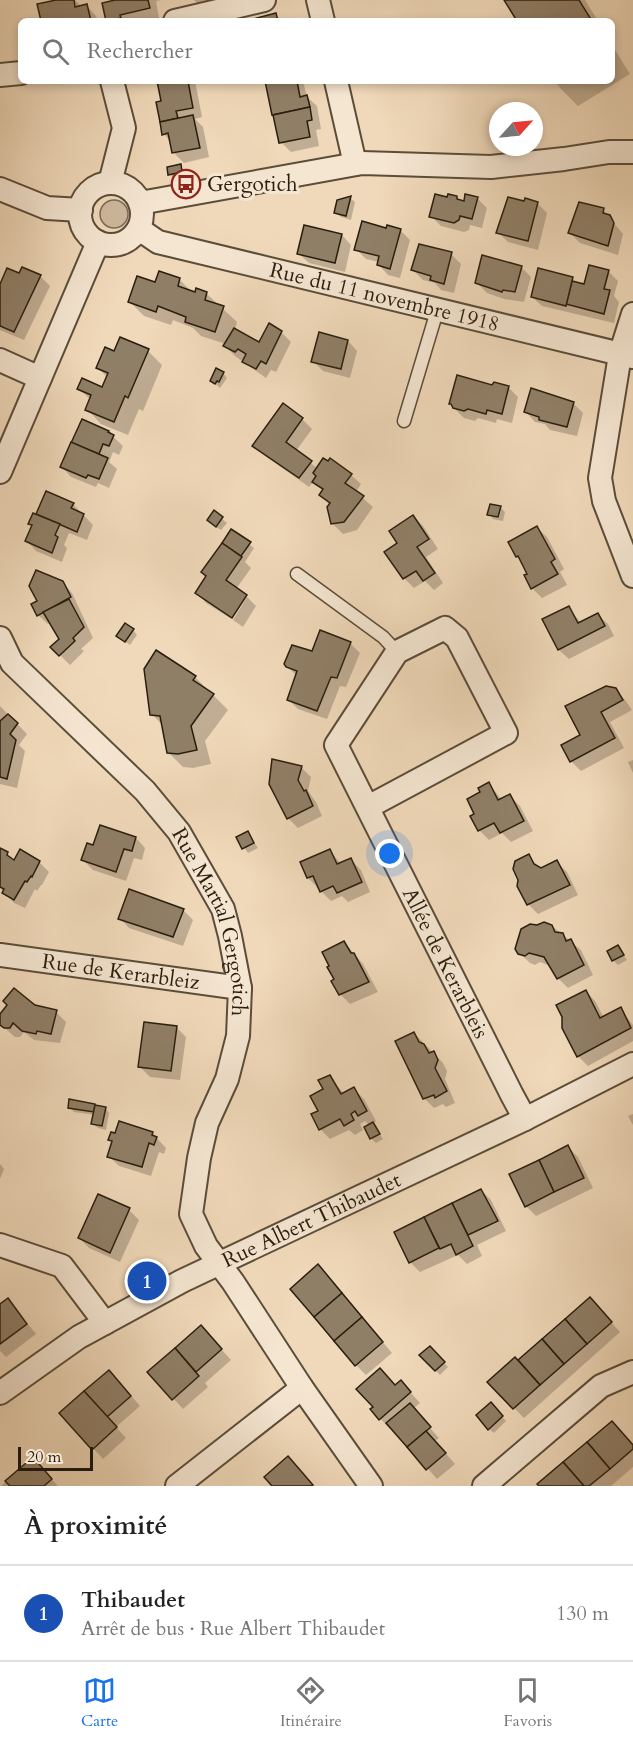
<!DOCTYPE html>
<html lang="fr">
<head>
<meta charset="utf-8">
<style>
  :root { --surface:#fff; --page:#f6f6f6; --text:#222; --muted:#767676; --line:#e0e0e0; --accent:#1a73e8 }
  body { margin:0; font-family:Cardo,serif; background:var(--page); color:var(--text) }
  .compass { position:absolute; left:489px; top:102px; width:54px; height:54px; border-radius:50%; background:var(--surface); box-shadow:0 3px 9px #0003; rotate:63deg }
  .scale { position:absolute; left:18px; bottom:15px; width:75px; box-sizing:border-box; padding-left:6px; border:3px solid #291e0e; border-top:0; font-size:16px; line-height:21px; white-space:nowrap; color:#291e0e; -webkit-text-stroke:4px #f5e6d2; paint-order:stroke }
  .you { position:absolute; left:390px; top:854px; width:21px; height:21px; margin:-15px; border:4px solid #fff; border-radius:50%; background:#1a73e8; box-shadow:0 0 0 9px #1a73e833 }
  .badge { display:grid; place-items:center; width:39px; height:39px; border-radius:50%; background:var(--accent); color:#fff; font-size:20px; font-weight:700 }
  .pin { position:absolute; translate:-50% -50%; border:3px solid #fff; box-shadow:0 2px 6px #0006 }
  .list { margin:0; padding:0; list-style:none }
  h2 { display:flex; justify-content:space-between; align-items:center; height:78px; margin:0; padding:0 24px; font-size:26px }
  h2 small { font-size:20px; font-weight:400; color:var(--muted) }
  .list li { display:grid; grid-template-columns:39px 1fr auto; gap:18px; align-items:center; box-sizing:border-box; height:96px; padding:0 24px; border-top:2px solid var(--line) }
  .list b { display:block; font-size:22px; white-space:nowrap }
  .list p { margin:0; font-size:20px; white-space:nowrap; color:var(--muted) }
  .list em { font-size:20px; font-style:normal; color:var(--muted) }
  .icon { flex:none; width:33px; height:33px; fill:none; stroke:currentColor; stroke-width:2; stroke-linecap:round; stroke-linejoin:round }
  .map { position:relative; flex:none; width:633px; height:1486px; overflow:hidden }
  .search { position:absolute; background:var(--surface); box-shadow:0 3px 9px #0003; left:18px; right:18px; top:18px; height:66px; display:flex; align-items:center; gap:15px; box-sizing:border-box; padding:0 21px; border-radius:9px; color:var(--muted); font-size:22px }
  .sheet { height:174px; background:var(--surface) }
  nav { display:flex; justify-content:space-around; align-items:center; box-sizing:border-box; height:84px; border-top:2px solid var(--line); background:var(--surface); font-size:16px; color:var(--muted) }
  nav a { display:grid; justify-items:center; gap:3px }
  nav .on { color:var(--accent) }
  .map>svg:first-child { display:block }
</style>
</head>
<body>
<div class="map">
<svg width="633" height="1486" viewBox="0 0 633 1486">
  <rect width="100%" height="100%" fill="#f0d9ba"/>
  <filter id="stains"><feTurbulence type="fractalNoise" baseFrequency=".00333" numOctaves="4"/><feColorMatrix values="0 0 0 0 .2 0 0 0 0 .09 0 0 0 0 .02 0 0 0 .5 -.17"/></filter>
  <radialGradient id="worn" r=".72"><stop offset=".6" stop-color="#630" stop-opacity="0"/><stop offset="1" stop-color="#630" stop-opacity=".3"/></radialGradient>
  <circle fill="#ceb99d" stroke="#7c6c56" stroke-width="1.5" cx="114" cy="214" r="14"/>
  <g fill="#0003">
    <path d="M64,0H75L82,7L87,6L96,16L98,21H43Z"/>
    <path d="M117,0H162L156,1L159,18L144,21H108Z"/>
    <path d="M194,0H234L201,7Z"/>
    <path d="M506,0H585L598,21H519Z"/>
    <path d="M612,45L630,74L578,106L560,88L555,81H612Z"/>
    <path d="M155,81H195L202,117L195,119L203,127L209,157L184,163L174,153L171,142L164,134L157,104L162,103L159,85Z"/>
    <path d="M268,81H303L307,97L317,106L321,129L316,130L319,146L291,152L281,142Z"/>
    <path d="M180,166L185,171L186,176L174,179L170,174Z"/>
    <path d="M350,198L355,202L351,220L341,217L336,213Z"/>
    <path d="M457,198L461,202L477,198L487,208L482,228L470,225L469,230L464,232L441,226L431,216L448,199Z"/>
    <path d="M537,203L547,213L538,250L508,242L498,232Z"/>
    <path d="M603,210L623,234L618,255L580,243L570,233Z"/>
    <path d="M400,230L410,240L400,278L388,275L379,265V262L366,259L356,249Z"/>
    <path d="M342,235L351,245L345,272L309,263L299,254Z"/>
    <path d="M451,254L461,264L454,293L441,290L435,283L423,280L413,270Z"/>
    <path d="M521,267L531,277L524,302L504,299L487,293L477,283Z"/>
    <path d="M608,271L618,281L614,296L619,302L614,323L542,306L532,297L572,279L577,284L585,286Z"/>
    <path d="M20,275L40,276L50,286L24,340L0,330V286Z"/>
    <path d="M180,280L193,293L207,294L237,322L235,330L260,344L270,326L281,332L291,342L276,372L271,370L266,378L235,356L225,346L226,344L201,336L193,328L173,320L171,325L144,316L130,302L156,284Z"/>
    <path d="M348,341L357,351L350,378L323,371L313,361Z"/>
    <path d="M148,351L162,365L143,411L139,409L128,435L101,424L87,409L91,400L79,389H102L107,377L98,368L115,353Z"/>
    <path d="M223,373L227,378L220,388L212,381Z"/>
    <path d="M493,387H508L518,397L512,423L497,419L496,423L478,418L475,421L464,418L454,408Z"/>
    <path d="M573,403L583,413L577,436L550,430L545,424L535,422L526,412Z"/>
    <path d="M302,419L312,429L296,451L318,469L351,475L361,484L356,492L373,507L357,530L343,534L333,524L329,507L330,505L321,495L324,491L314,481L309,487L264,455L254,446Z"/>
    <path d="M108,432L123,446L119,455L113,452L109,462L117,469L109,488L98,483L96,487L71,477L62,467Z"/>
    <path d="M47,493L73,504L93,525L87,540L69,533L64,545L67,548L62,562L36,551L27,541L33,526L30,523L37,516Z"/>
    <path d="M500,507L505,512L503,521L493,519L489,514Z"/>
    <path d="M214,512L227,523L221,530L213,525Z"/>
    <path d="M413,516L423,526L438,549L426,557L443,583L434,590L425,581L414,588L404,578L399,543Z"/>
    <path d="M537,528L547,537L564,569L560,572L567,585L542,598L532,588L526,576L529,574L517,556Z"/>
    <path d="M231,531L254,548L245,562L251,568L236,589L245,596L230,618L206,603L197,593L208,576L203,572Z"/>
    <path d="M62,582L72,593L93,638L81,649L84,651L70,665L52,647L61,639L51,623L48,624L38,615Z"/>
    <path d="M247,597L256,606L243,627L233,620Z"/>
    <path d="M568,607L581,623L598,615L608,624L614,636L569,659L559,650Z"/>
    <path d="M133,630L137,635L130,645L118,636Z"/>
    <path d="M350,643L360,653L346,687L340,686L327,719L298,709L288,699L297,676L287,666L313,652Z"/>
    <path d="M195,677L228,710L205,741L211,764L193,768L183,767L168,752L163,726L152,714Z"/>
    <path d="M615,689L625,700L632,710L610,722L624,748L581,771L571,761L582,736Z"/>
    <path d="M0,706L27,734L19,745L25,751L17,788L0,784Z"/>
    <path d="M633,760V773L628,762Z"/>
    <path d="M301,767L311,777L308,791L316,802L322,816L298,828L288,818Z"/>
    <path d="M489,784L502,800L510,796L520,806L533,831L511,842L502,833L489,840L479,830L476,815L482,793Z"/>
    <path d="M248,833L258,848L248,853L238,838Z"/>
    <path d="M136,838L145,848L142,860L134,858L126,881L93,870L83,860L94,847Z"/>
    <path d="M0,850L15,861L21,851L39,862L49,872L42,885H41L37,891L35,889L25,908L14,903L0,888Z"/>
    <path d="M330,851L341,864L351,860L361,870L370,892L348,902L342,896L331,901L308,878L302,863Z"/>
    <path d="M529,856L540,869L557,862L567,872L578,895L538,914L528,904Z"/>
    <path d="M183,910L193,920L183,946L129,928L120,918Z"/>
    <path d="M552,926L581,950L593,975L568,988L558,978L550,966L540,962L535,965L530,963L519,953Z"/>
    <path d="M344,942L363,964L378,992L350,1004L340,994L336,980Z"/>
    <path d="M618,947L627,960L618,965L613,960Z"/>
    <path d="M586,991L595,1001L604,1018L620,1009L633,1025V1041L588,1066L578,1056Z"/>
    <path d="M35,1006L56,1012L66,1022L60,1043L34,1040L24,1032L20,1037H15L0,1024V1016Z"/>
    <path d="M176,1027L186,1037L180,1080L150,1077L140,1067Z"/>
    <path d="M414,1033L443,1063L447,1071L445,1079L455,1103L446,1107L443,1104L434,1108L424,1098Z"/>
    <path d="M330,1077L344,1094L354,1089L364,1099L376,1121L372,1123L383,1139L376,1143L371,1138L370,1126L365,1121L360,1124L363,1130L355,1135L349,1130L330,1139L320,1129V1111Z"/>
    <path d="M70,1101L105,1108L109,1113L106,1130L98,1128L93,1124L95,1115L74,1112L70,1107Z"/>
    <path d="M633,1114V1125L628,1116Z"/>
    <path d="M152,1133L166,1148L164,1154L159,1152L151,1176L119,1166L109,1156L113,1142L110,1139Z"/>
    <path d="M568,1147L578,1157L593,1188L536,1216L526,1206Z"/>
    <path d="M0,1164L4,1169L0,1179Z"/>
    <path d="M481,1190L491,1200L506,1231L477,1245L482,1256L467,1264L458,1255L420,1272L410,1262L396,1232Z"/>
    <path d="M129,1210L139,1220L120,1262L89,1248L79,1238Z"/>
    <path d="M327,1276L392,1353L366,1375L356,1365Z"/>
    <path d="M590,1299L620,1332L524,1418L514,1408L518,1362Z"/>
    <path d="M8,1300L36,1334L6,1357L0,1351V1306Z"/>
    <path d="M201,1327L231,1360L205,1383L208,1387L183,1409L149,1372Z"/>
    <path d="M430,1348L448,1367L440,1375L421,1355Z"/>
    <path d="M119,1382L140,1406L116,1427L126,1438L103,1459L61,1413Z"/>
    <path d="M401,1382L420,1403L413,1409L439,1438L435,1441L455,1464L437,1479L391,1427L390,1429L372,1410Z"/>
    <path d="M495,1409L506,1421L494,1433L489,1429Z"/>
    <path d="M633,1445V1467L611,1486H541L539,1484Z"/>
    <path d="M33,1459L58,1486H1Z"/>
  </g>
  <g fill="#907f67" stroke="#291e0e" stroke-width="1.5">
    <path d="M56,0H74L75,7L87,4L91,21H41L37,4Z"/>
    <path d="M115,0H148L150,8L120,15L121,18L106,21L102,3Z"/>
    <path d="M504,0H579L592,21H517Z"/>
    <path d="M276,13L278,21H253V19Z"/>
    <path d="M157,81H188L193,108L176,111L178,118L160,122L156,102L161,101Z"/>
    <path d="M265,81H297L300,97L307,95L310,107L272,115Z"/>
    <path d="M310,107L312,120L307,121L310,137L279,143L273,115Z"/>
    <path d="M193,115L200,148L172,153L168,133L162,135L160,122Z"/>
    <path d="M181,164L182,172L168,175L167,167Z"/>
    <path d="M435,194L447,197L448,194L457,196V199L464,201L465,194L478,197L472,219L460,216L459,220L454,223L429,217Z"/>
    <path d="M351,196L346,216L334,213L337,200Z"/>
    <path d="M508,197L524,201L525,198L538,202L528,241L496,233Z"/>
    <path d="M579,202L604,208L603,213L610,215L614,223L608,246L568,233Z"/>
    <path d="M362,221L386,228L387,225L401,229L390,269L377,265L379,256L354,250Z"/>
    <path d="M304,225L342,234L335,263L297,254Z"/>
    <path d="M419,244L452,252L444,284L430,280L431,276L411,270Z"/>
    <path d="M482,255L522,266L515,292L503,290L502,292L475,283Z"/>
    <path d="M589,265L609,270L604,289L610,290L604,314L566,304L572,281L584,284Z"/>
    <path d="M22,267L41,275L14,332L0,326V284L7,268L19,273Z"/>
    <path d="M538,268L573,277L566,306L531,297Z"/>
    <path d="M159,271L180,278L178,286L195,292L196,288L207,292L205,300L224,306L215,332L185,322L186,317L158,306L156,312L128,302L137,276L155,282Z"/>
    <path d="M269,323L282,331L266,364L261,361L256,369L242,362L246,354L238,349L235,352L223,346L234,328L259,342Z"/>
    <path d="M319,332L348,340L341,369L311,362Z"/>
    <path d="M120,337L149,349L128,398L125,396L114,422L85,410L91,395L77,389L82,378L102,387L108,373L96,368L105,347L114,351Z"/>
    <path d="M216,368L224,372L219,382L217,381L215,384L210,381Z"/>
    <path d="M457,375L492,385L494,382L509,386L502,414L487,410L486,414L468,409L464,411L453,408L451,404H449Z"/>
    <path d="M531,388L574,402L567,427L539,420V417L524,412Z"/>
    <path d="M283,403L303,418L286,442L312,461L299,478L252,446Z"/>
    <path d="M82,419L109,431L108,432L114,435L109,446L103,444L99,454L71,443Z"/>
    <path d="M71,442L108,458L99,479L88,475L86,478L60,467Z"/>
    <path d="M323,458L328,461L330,458L352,474L345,483L364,496L344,522L331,524L327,507L330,503L319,495L323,489L312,482L316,476L313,473Z"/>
    <path d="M46,491L74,503L71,508L84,514L77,532L36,514Z"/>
    <path d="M490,504L501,506L498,517L487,515Z"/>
    <path d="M214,510L223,517L216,527L207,520Z"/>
    <path d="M33,513L60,524L55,535L58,537L52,553L25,541L32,525L28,524Z"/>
    <path d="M413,515L429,539L417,547L435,573L423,581L416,571L403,579L384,552L397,543L389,531Z"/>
    <path d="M537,526L555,559L551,562L558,574L531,589L524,575L527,574L518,556L516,557L508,542Z"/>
    <path d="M231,529L251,542L241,556L222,543Z"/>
    <path d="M222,543L242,557L226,580L247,595L232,618L195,593L206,576L201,572Z"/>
    <path d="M36,570L63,581L71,597L37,616L31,604L37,601L29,586Z"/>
    <path d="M69,599L84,627L73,638L75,641L59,656L50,647L59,639L43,612Z"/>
    <path d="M569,606L578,623L598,613L605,626L558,650L542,619Z"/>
    <path d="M125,623L134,629L125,642L116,636Z"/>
    <path d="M320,630L351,642L337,678L331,677L317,711L287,700L297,671L286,667L284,664L292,645L312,651Z"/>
    <path d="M156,650L196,676L193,680L214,694L191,726L197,750L178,754L167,753L160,716L150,715L144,669Z"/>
    <path d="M606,686L616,688L623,700L601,712L615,738L570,762L561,745L580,735L565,706Z"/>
    <path d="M8,714L18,723L10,734L16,740L7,779L0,777V721Z"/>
    <path d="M272,759L302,766L298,780L304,791L306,790L313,806L287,819L269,784Z"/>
    <path d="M489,782L498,800L510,794L524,821L500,833L494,823L478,831L470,816L474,814L467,799L480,792L478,788Z"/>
    <path d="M100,825L136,837L132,851L124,849L116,872L81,860L87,843L93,845Z"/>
    <path d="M248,831L254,843L242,849L236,837Z"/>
    <path d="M0,848L8,852L7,855L14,860L20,849L40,861L32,877L31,876L27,882L25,881L14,900L2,893L4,889L0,887Z"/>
    <path d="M330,849L337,864L351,858L362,882L337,893L333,886L320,892L313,876L307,878L300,862Z"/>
    <path d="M529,854L534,864L541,868L557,860L570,885L527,905L517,886L518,880L513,869L515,861Z"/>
    <path d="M129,889L184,909L173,937L118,919Z"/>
    <path d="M544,922L552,925L555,932L563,933L566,941L571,939L584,965L557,979L544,957L529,953L525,956L518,954L515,949L521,929L530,924L537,925Z"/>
    <path d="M344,941L351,953H354L369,982L339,995L331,981L334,979L327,967L329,966L322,952Z"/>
    <path d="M618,945L624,955L612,961L607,951Z"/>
    <path d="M14,988L35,1005L57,1010L51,1034L37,1031L36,1034L22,1031L13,1023L10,1028H4L0,1025V1014L7,1005L3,1001Z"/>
    <path d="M586,990L600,1018L621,1007L631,1028L577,1057L562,1028V1017L556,1005Z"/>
    <path d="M144,1022L177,1026L171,1071L138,1067Z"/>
    <path d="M414,1032L419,1042L424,1044L429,1053L434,1051L438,1060L435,1068L447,1091L435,1098L434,1095L423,1099L395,1041Z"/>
    <path d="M330,1075L341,1094L354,1087L367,1111L358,1116L355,1111L351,1114L354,1120L344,1126L340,1119L319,1130L311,1114L318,1111L310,1096L323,1089L318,1080Z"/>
    <path d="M69,1099L95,1104L94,1112L68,1108Z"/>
    <path d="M95,1105L106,1107L102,1126L91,1124Z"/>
    <path d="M119,1121L153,1132L152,1135L157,1137L154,1145L149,1143L142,1167L107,1157L112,1141L108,1140L111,1132L115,1133Z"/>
    <path d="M373,1122L380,1134L370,1139L364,1127Z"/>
    <path d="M568,1145L584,1178L554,1192L539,1160Z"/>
    <path d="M539,1160L554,1192L525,1207L509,1174Z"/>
    <path d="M481,1189L498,1221L468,1235L452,1203Z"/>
    <path d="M98,1194L130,1208L110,1253L78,1238Z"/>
    <path d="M452,1203L473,1246L456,1255L451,1244L440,1249L424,1217Z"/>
    <path d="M424,1217L439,1248L409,1263L394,1232Z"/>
    <path d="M318,1264L342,1293L314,1317L290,1289Z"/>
    <path d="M342,1293L362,1317L334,1341L314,1317Z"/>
    <path d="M590,1297L612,1322L587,1344L565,1319Z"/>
    <path d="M8,1298L27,1324L0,1344V1304Z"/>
    <path d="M362,1317L383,1342L355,1366L334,1341Z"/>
    <path d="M565,1319L587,1344L564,1364L542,1339Z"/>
    <path d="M201,1325L222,1349L196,1372L175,1348Z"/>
    <path d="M542,1339L564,1364L540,1385L518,1360Z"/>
    <path d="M430,1346L445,1362L435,1371L419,1355Z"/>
    <path d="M175,1348L199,1376L172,1400L147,1372Z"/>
    <path d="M515,1357L540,1385L513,1409L487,1382Z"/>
    <path d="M380,1368L395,1385L401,1380L411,1392L379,1420L370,1409L373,1407L356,1389Z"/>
    <path d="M109,1370L131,1396L107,1417L84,1391Z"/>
    <path d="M84,1391L117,1427L92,1450L59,1413Z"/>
    <path d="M491,1402L503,1416L488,1430L476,1415Z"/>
    <path d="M410,1403L431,1427L407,1447L386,1423Z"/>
    <path d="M612,1421L633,1445V1449L610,1469L587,1442Z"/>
    <path d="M426,1431L446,1453L426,1470L407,1447Z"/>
    <path d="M587,1442L610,1469L589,1486H584L563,1462Z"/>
    <path d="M288,1456L313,1485L311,1486H272L264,1477Z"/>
    <path d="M33,1457L52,1479L44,1486H10L5,1481Z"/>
    <path d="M563,1462L584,1486H539L537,1484Z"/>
  </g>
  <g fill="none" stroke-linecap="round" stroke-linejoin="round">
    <g stroke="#5b4d39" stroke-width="15">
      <g id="lane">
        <path d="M404,421L437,311"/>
        <path d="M297,574L383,637L397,652"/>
      </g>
    </g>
    <g stroke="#5b4d39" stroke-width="26">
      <g id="street">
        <path d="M318,0L323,21"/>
        <path d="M175,21L264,0"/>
        <path d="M0,75L21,73"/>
        <path d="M336,81L355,164"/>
        <path d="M110,183L124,128L112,81"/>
        <circle cx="111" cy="214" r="31"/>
        <path d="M0,189L47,208L81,210"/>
        <path d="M140,203L362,163L491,167L564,159L609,152H633"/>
        <path id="s1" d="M139,229L158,242L633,357"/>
        <path d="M633,314L620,355L600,478L604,501L633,576"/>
        <path d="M0,360L40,378"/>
        <path d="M0,472L98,242"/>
        <path id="s2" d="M0,638L12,663L145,791L179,832L223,909L230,936L240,988L238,1036L227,1079L207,1123L199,1158L191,1214L206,1246L233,1282L302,1388L371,1486"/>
        <path id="s3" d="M368,807L506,733L457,638L445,628L397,652L336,745L512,1095L525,1119"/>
        <path id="s4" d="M0,955L240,988"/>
        <path d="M0,1245L62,1266L105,1323"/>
        <path id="s5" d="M0,1393L79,1337L182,1281L525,1119L633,1064"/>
        <path d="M177,1486L302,1388"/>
        <path d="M484,1486L601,1386L633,1372"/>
      </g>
    </g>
    <use href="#lane" stroke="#f5e6d2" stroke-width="12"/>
    <use href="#street" stroke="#f5e6d2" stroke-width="22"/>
  </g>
  <defs>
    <g id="bus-ring" transform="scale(1.5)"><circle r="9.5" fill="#f5e6d2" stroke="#8f2418" stroke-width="1.5"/><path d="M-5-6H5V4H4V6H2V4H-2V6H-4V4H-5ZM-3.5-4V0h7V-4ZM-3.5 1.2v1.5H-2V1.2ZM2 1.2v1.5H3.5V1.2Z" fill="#8f2418"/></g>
  </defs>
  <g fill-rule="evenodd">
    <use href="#bus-ring" x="186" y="184"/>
  </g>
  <g text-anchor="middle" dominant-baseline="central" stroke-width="6" stroke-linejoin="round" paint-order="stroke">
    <g font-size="21" fill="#291e0e" stroke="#f5e6d2" text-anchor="start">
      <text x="207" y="184">Gergotich</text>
    </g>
    <g font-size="21" fill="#291e0e" stroke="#f5e6d2">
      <text stroke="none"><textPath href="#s1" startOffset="256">Rue du 11 novembre 1918</textPath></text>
      <text stroke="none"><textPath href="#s2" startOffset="363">Rue Martial Gergotich</textPath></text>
      <text stroke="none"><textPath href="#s3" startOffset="688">Allée de Kerarbleis</textPath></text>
      <text stroke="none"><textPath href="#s4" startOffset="122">Rue de Kerarbleiz</textPath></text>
      <text stroke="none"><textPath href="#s5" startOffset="357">Rue Albert Thibaudet</textPath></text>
    </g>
  </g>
  <rect width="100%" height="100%" filter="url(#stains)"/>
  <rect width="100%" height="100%" fill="url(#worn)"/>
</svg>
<svg class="compass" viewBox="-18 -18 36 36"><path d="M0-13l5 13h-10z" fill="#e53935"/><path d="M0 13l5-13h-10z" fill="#767676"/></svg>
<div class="scale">20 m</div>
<div class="you"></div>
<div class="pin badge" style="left:147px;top:1281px;background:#1a4fb4">1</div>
<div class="search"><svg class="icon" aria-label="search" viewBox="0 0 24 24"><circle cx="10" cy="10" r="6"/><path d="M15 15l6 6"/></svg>Rechercher</div>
</div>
<section class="sheet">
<h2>À proximité<small></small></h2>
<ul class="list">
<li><span class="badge" style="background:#1a4fb4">1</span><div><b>Thibaudet</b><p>Arrêt de bus · Rue Albert Thibaudet</p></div><em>130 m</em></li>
</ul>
</section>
<nav>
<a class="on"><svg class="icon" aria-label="map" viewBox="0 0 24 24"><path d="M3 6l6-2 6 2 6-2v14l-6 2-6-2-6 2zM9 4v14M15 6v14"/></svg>Carte</a>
<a><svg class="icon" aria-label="directions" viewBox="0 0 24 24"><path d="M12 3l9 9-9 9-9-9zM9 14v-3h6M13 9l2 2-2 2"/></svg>Itinéraire</a>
<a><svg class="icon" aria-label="saved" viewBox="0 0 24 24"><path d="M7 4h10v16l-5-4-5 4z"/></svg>Favoris</a>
</nav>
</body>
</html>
